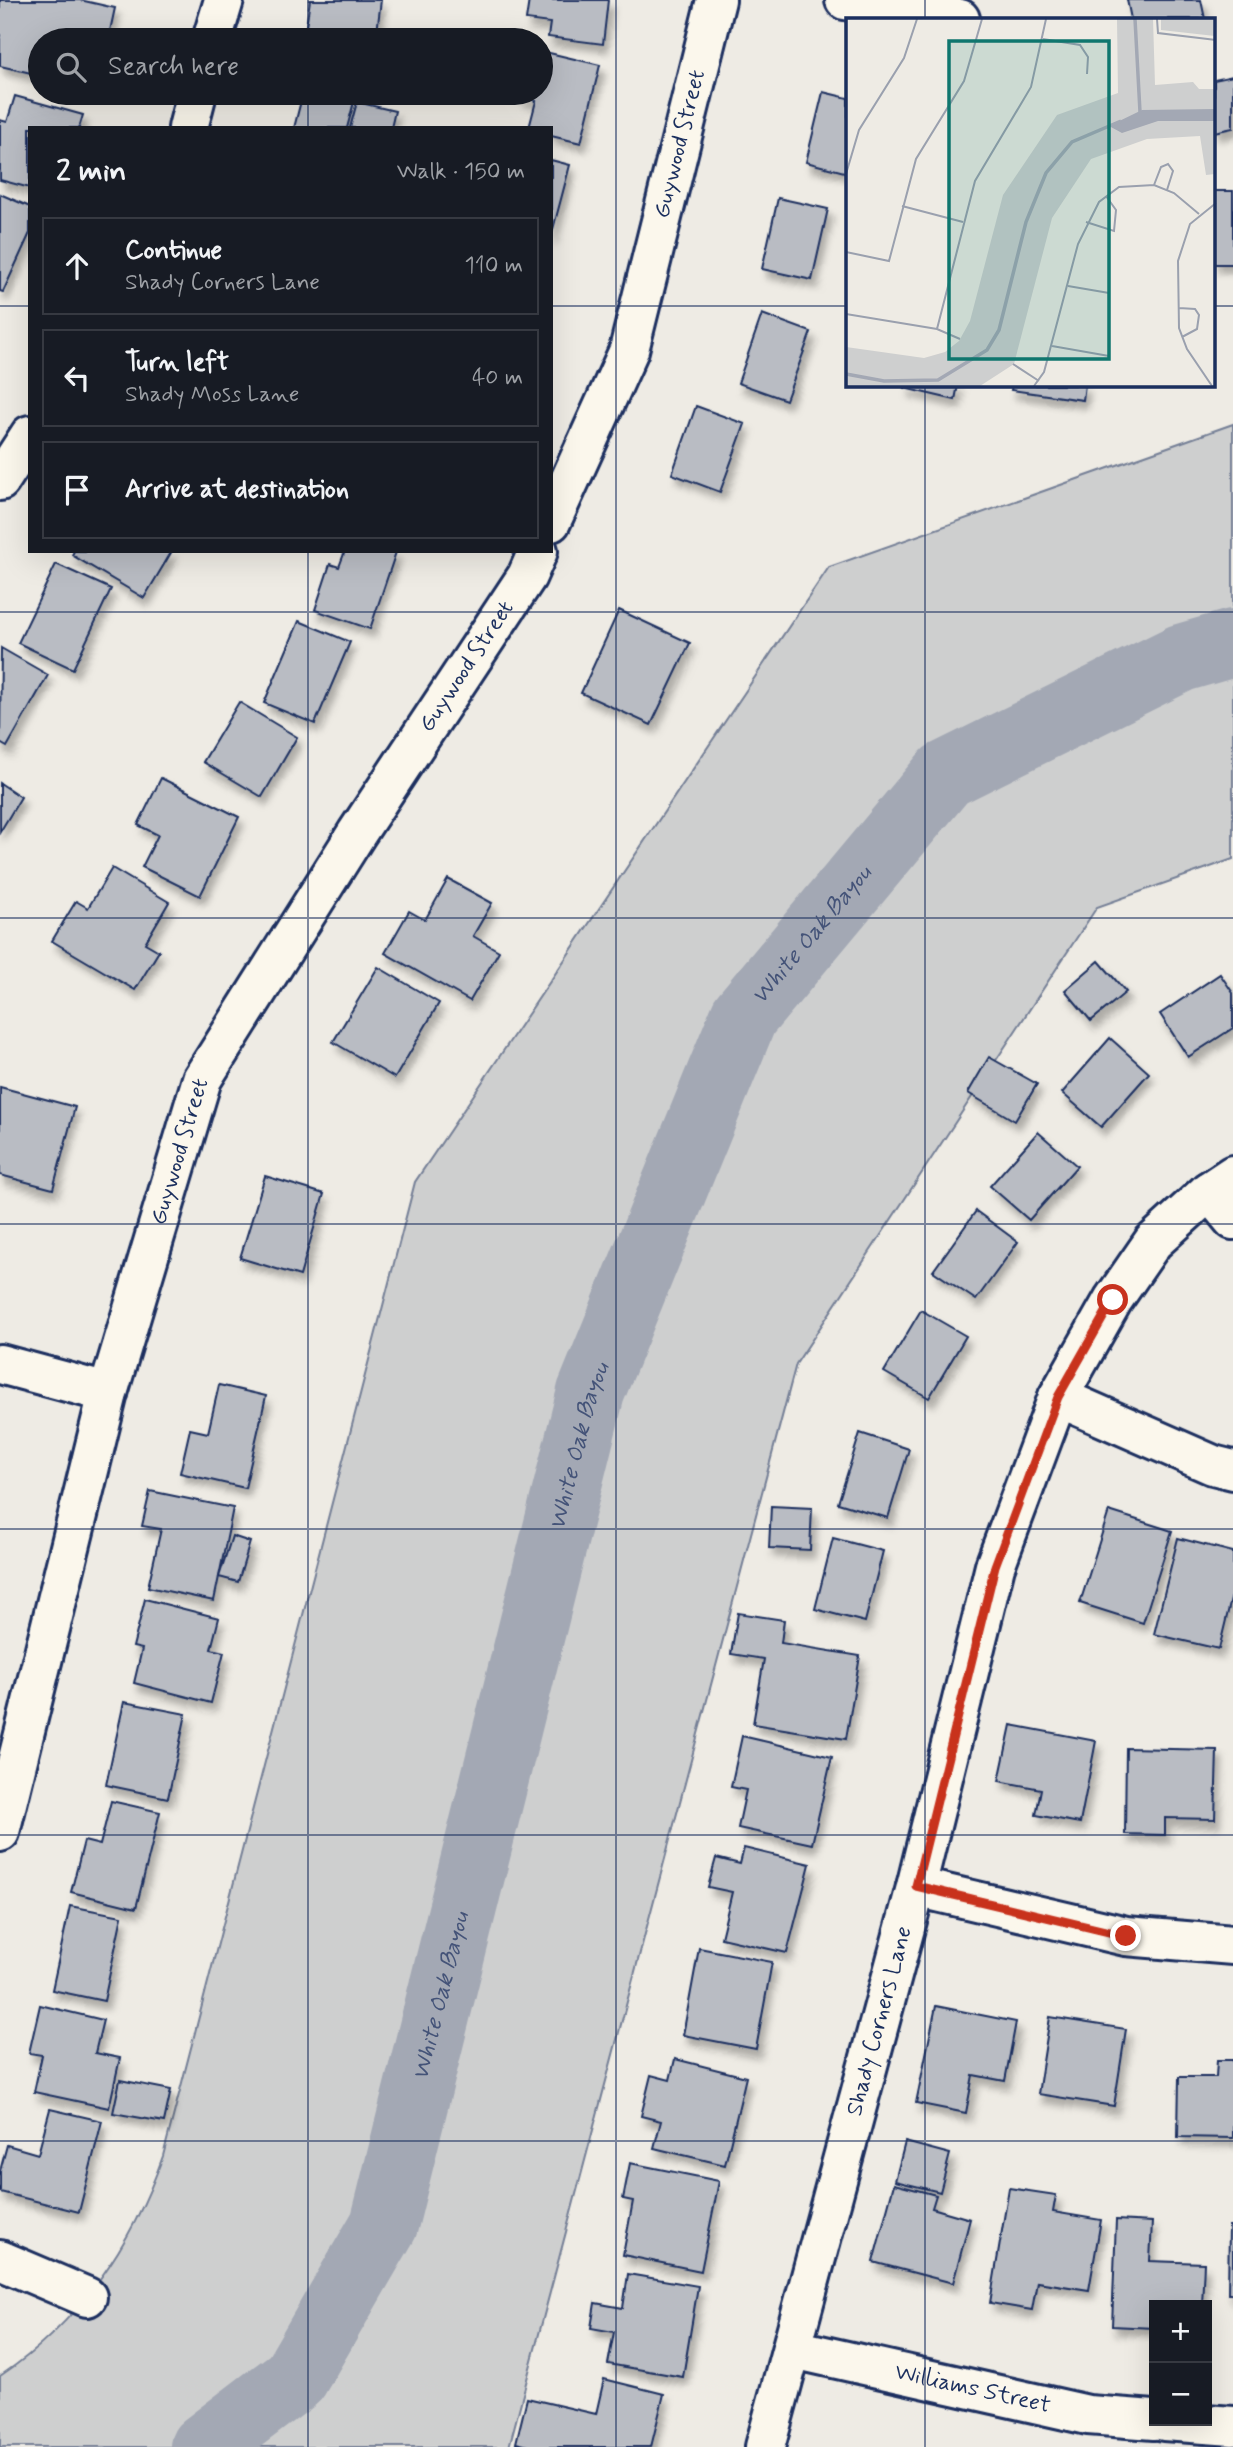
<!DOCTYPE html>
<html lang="en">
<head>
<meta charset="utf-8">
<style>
  :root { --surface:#171b24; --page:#242831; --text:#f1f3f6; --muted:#9ea1a6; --line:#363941 }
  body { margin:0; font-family:Mynerve,sans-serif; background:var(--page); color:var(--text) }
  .controls { position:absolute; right:21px; bottom:21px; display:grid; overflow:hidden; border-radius:0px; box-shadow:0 7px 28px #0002 }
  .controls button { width:63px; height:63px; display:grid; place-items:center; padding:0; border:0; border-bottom:2px solid var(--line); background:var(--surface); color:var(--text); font:35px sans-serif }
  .stop { position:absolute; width:21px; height:21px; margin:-16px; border:5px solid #c8321e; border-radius:50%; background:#fff }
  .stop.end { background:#c8321e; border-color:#fff; box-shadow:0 2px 7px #0008 }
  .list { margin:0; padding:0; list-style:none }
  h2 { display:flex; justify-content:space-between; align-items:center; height:91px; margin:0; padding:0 28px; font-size:30px }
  h2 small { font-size:23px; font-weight:400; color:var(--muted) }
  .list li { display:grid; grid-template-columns:46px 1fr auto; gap:21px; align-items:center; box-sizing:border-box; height:98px; margin:0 14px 14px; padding:0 14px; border:2px solid var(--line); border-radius:0px }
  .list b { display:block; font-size:26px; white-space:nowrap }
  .list p { margin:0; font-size:23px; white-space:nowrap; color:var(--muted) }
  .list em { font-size:23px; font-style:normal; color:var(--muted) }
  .icon { flex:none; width:38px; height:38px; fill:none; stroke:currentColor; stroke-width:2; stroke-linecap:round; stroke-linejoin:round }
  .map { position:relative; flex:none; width:1233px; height:2447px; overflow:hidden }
  .search { position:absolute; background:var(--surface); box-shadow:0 7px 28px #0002; left:28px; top:28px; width:525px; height:77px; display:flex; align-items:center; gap:18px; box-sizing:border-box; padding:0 24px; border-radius:38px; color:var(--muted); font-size:26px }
  .panel { position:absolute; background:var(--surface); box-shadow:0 7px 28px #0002; left:28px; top:126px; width:525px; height:427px; border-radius:0px }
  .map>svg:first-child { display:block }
</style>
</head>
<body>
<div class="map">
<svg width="1233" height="2447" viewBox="0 0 1233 2447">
  <defs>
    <filter id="shadow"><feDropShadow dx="4.5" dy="8" stdDeviation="3.5" flood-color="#0004"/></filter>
  </defs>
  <rect width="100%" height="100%" fill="#eeebe4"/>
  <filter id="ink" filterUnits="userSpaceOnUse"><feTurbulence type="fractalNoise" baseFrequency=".0143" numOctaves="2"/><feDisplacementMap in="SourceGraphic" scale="14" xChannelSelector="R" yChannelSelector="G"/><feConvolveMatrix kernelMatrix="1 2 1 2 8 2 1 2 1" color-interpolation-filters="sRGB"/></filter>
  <g filter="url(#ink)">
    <path fill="#cecfcf" stroke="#747f96" stroke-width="2" d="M1233,424V859L1097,907L796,1364L509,2447H0V2376C79,2323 132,2245 163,2156L415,1182L829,567Z"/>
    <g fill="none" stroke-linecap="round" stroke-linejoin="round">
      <path stroke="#a3a8b4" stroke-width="68" id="s1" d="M204,2447L295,2378L384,2225L591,1392L744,1016L945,775L1181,658L1233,643"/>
    </g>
    <g fill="#b9bcc3" stroke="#1b2f5e" stroke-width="2" filter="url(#shadow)">
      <path d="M0,0H80L115,8L108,40H40V75L0,66Z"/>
      <path d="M310,0H381L376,40H304Z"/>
      <path d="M529,0H608L603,44L548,37L550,23L526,20Z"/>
      <path d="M1127,0H1201L1205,19H1131Z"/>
      <path d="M541,51L600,65L581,143L551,136V128H529L536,101L518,96V93H541Z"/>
      <path d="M1233,76V128L1214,132V80Z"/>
      <path d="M823,92L848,98V173L806,162Z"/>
      <path d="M303,93H336L355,98L347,128H294Z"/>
      <path d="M15,96L83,115L79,128H30V188L0,180V120L7,122Z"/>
      <path d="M357,102L395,111L391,128H350Z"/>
      <path d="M551,160L570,165L551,237Z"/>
      <rect x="1214" y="191" width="19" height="73"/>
      <path d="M0,194L30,207V233L3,292L0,291Z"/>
      <path d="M778,198L828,209L812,280L762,269Z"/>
      <path d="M762,314L811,332L786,400L738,383Z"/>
      <path d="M905,385H958L955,400L904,388Z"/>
      <path d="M1012,385H1085L1083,400L1011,390Z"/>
      <path d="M696,406L745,424L720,492L672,474Z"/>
      <path d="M74,551H172L144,598L72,555Z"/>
      <path d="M345,551L396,552L370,629L315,610L330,564L339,567Z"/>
      <path d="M56,564L111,589L73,669L18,643Z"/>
      <path d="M619,610L690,643L651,725L581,693Z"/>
      <path d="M299,621L350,642L315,724L264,703Z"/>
      <path d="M1,648L48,675L7,747L0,743Z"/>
      <path d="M239,702L297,737L262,797L203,762Z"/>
      <path d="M161,778L239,817L200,896L142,867L158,835L138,825Z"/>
      <path d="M0,783L21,797L0,832Z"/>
      <path d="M112,868L169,902L145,943L159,951L135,990L52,941L76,901L88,908Z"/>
      <path d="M448,879L492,903L473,936L499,951L470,1001L385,953L409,911L425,920Z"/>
      <path d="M1099,961L1126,992L1091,1021L1065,990Z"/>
      <path d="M378,967L439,1003L395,1078L333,1042Z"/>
      <path d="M1220,974L1233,993V1028L1188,1057L1160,1014Z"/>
      <path d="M1110,1038L1149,1073L1101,1127L1062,1093Z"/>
      <path d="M989,1057L1037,1084L1015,1121L968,1093Z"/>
      <path d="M0,1087L75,1107L53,1189L0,1175Z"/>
      <path d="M1038,1132L1077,1166L1029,1220L990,1186Z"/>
      <path d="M265,1176L324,1194L300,1276L240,1258Z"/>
      <path d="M976,1211L1018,1242L976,1300L933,1271Z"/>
      <path d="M921,1310L966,1336L929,1398L884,1372Z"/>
      <path d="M219,1385L266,1396L245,1488L180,1473L190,1429L208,1433Z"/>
      <path d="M860,1433L909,1449L888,1518L838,1503Z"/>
      <path d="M150,1491L233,1508L214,1601L148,1587L161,1529L142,1526Z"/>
      <path d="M771,1506L812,1508L810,1550L769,1548Z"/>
      <path d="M1109,1511L1172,1531L1143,1623L1080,1603Z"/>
      <path d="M232,1536L250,1542L238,1582L219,1577Z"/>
      <path d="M833,1538L883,1551L865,1622L815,1609Z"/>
      <path d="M1178,1538L1233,1552V1591L1219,1649L1154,1634Z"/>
      <path d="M145,1599L219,1618L211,1649L224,1652L211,1703L134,1683L142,1649L133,1647Z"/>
      <path d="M738,1613L784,1620L781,1643L860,1656L846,1739L753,1724L764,1659L731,1654Z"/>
      <path d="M124,1702L186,1714L168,1798L106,1785Z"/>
      <path d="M1011,1725L1096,1741L1080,1823L1036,1815L1041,1789L999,1781Z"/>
      <path d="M742,1736L832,1757L812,1844L738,1828L746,1790L731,1787Z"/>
      <path d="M1126,1748L1217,1750L1215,1819L1165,1818V1835L1125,1834Z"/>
      <path d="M111,1801L160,1812L136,1908L71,1892L84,1841L100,1845Z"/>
      <path d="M744,1848L810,1864L787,1953L721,1938L732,1892L708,1887L716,1858L740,1864Z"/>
      <path d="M70,1906L122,1916L104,2001L52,1990Z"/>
      <path d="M699,1948L772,1962L756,2049L683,2035Z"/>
      <path d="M40,2005L103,2020L95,2053L120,2058L109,2108L34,2092L42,2055L29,2053Z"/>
      <path d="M936,2006L1016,2022L1005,2081L973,2075L966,2113L916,2103Z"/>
      <path d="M1050,2017L1126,2029L1114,2106L1038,2094Z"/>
      <path d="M675,2059L746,2077L725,2165L654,2148L661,2121L641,2116L651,2075L670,2080Z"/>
      <path d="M1217,2060H1233V2138L1178,2137L1179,2077H1216Z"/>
      <path d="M120,2080L171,2090L164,2122L113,2113Z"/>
      <path d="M50,2109L102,2121L79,2212L0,2192V2171L7,2145L38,2154Z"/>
      <path d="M905,2142L950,2154L940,2192L895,2181Z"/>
      <path d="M630,2163L719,2181L701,2271L623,2255L633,2201L623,2199Z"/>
      <path d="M894,2184L936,2195L932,2208L970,2219L953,2283L873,2262Z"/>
      <path d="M1009,2188L1056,2195L1053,2212L1101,2220L1089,2290L1037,2282L1032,2310L990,2303Z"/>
      <path d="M1116,2220L1152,2222L1150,2261L1204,2263L1202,2305H1154V2328L1112,2326Z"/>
      <path d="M1229,2226H1233V2294H1228Z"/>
      <path d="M628,2274L698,2286L683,2377L608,2364L614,2332L591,2328L595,2303L623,2308Z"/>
      <path d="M604,2379L664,2394L651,2447H533L516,2443L527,2398L596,2414Z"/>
    </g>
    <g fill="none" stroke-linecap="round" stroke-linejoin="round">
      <g stroke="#1b2f5e" stroke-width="44">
        <g id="street">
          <path d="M845,0L960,19"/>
          <path d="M212,40L224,0"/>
          <path d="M188,128L197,93"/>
          <path d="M0,481L30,435"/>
          <path id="s2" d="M551,522L629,350L716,0"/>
          <path d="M1209,1191L1233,1220"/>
          <path d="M0,1364L108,1393"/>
          <path d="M1058,1397L1213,1465L1233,1470"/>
          <path id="s3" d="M0,1832L108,1393L202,1079L357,833L527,576L538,551"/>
          <path d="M916,1887L1126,1936L1233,1945"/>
          <path d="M0,2260L87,2297"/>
          <path id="s4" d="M793,2349L1088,2415L1154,2420"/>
          <path d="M1164,2421L1233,2426"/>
          <path id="s5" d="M765,2447L916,1887L995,1566L1058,1397L1113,1300L1153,1242L1209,1191L1233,1175"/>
        </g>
      </g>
      <use href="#street" stroke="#fbf7ec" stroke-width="38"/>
    </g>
  </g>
  <g fill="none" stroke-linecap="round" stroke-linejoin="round" filter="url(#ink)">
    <path stroke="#c8321e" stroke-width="9" d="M1113,1300L1058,1397L995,1566L916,1886L1126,1936"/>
  </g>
  <path fill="none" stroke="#1b2f5e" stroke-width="2" stroke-opacity="0.55" d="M308,0V40M616,0V2447M925,0V19M308,93V128M0,306H30M551,306H848M1214,306H1233M925,385V2447M308,551V2447M0,612H1233M0,918H1233M0,1224H1233M0,1529H1233M0,1835H1233M0,2141H1233"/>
  <g text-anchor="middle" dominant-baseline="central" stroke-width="5" stroke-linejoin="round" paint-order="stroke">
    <g font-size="23" fill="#1b2f5e" stroke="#fbf7ec">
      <text stroke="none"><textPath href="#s2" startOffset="401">Guywood Street</textPath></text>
      <text stroke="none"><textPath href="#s3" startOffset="1270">Guywood Street</textPath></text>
      <text stroke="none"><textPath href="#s3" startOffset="704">Guywood Street</textPath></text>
      <text stroke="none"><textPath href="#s5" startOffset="441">Shady Corners Lane</textPath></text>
      <text stroke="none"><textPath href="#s4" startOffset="184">Williams Street</textPath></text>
    </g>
    <g font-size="24" font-style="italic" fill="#445378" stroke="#fbf7ec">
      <text stroke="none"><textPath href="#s1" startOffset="1661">White Oak Bayou</textPath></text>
      <text stroke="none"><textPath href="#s1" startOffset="1094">White Oak Bayou</textPath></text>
      <text stroke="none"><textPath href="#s1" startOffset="527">White Oak Bayou</textPath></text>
    </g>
  </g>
  <g transform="translate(846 18)">
    <rect width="369" height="369" fill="#eeebe4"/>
    <path d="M271,1H307L309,67L347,64L353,71H369V156L360,157L354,118L301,121L245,141L206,200L168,346L134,368H0V329L78,340L99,334L113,323L124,303L157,177L211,97L272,75ZM315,1H369V18L315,12Z" fill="#cecfcf"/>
    <path d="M370,91L369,103H312L276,115L263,108L296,92Z" fill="#a3a8b4"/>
    <path fill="none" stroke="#a3a8b4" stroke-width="3.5" d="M289,1L294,94M0,356L38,363L92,362L141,332L153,312L180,204L200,155L226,124L275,103"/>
    <path fill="none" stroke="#9aa0ae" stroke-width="2" d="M311,1L312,15L370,22M197,21L234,27L242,39L241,56M0,156L13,112L58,40L71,1M308,167L315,149L322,146L327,153L321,172M56,188L117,204M240,204L268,213L270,192L260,178M0,234L43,243L70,141L118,63L136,1M222,268L263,275M333,290L349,291L353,297L351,311L336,319M0,296L91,311L114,321M91,311L129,163L185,69L200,1M206,328L263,338M167,346L193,363M188,368L198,354L232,226L253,184L273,169L308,167L328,175L353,196M366,368L341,331L333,310L332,243L344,206L370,185"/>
    <path fill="#0f766e" fill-opacity="0.15" stroke="#0f766e" stroke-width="3.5" d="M103,23H263V341H103Z"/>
    <rect width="369" height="369" fill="none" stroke="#1b2f5e" stroke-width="3.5"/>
  </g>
</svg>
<div class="controls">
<button>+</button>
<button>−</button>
</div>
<div class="stop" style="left:1113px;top:1300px"></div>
<div class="stop end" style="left:1126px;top:1936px"></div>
<div class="search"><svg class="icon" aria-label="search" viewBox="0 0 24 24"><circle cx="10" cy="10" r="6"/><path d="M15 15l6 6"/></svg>Search here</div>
<section class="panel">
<h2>2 min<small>Walk · 150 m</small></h2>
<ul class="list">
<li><svg class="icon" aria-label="ahead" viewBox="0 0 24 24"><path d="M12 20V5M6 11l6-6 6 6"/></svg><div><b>Continue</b><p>Shady Corners Lane</p></div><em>110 m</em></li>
<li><svg class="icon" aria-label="left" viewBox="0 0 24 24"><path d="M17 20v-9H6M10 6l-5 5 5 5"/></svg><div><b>Turn left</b><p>Shady Moss Lane</p></div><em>40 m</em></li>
<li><svg class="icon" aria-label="arrive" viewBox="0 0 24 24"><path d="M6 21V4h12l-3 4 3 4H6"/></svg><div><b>Arrive at destination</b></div></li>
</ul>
</section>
</div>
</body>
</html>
